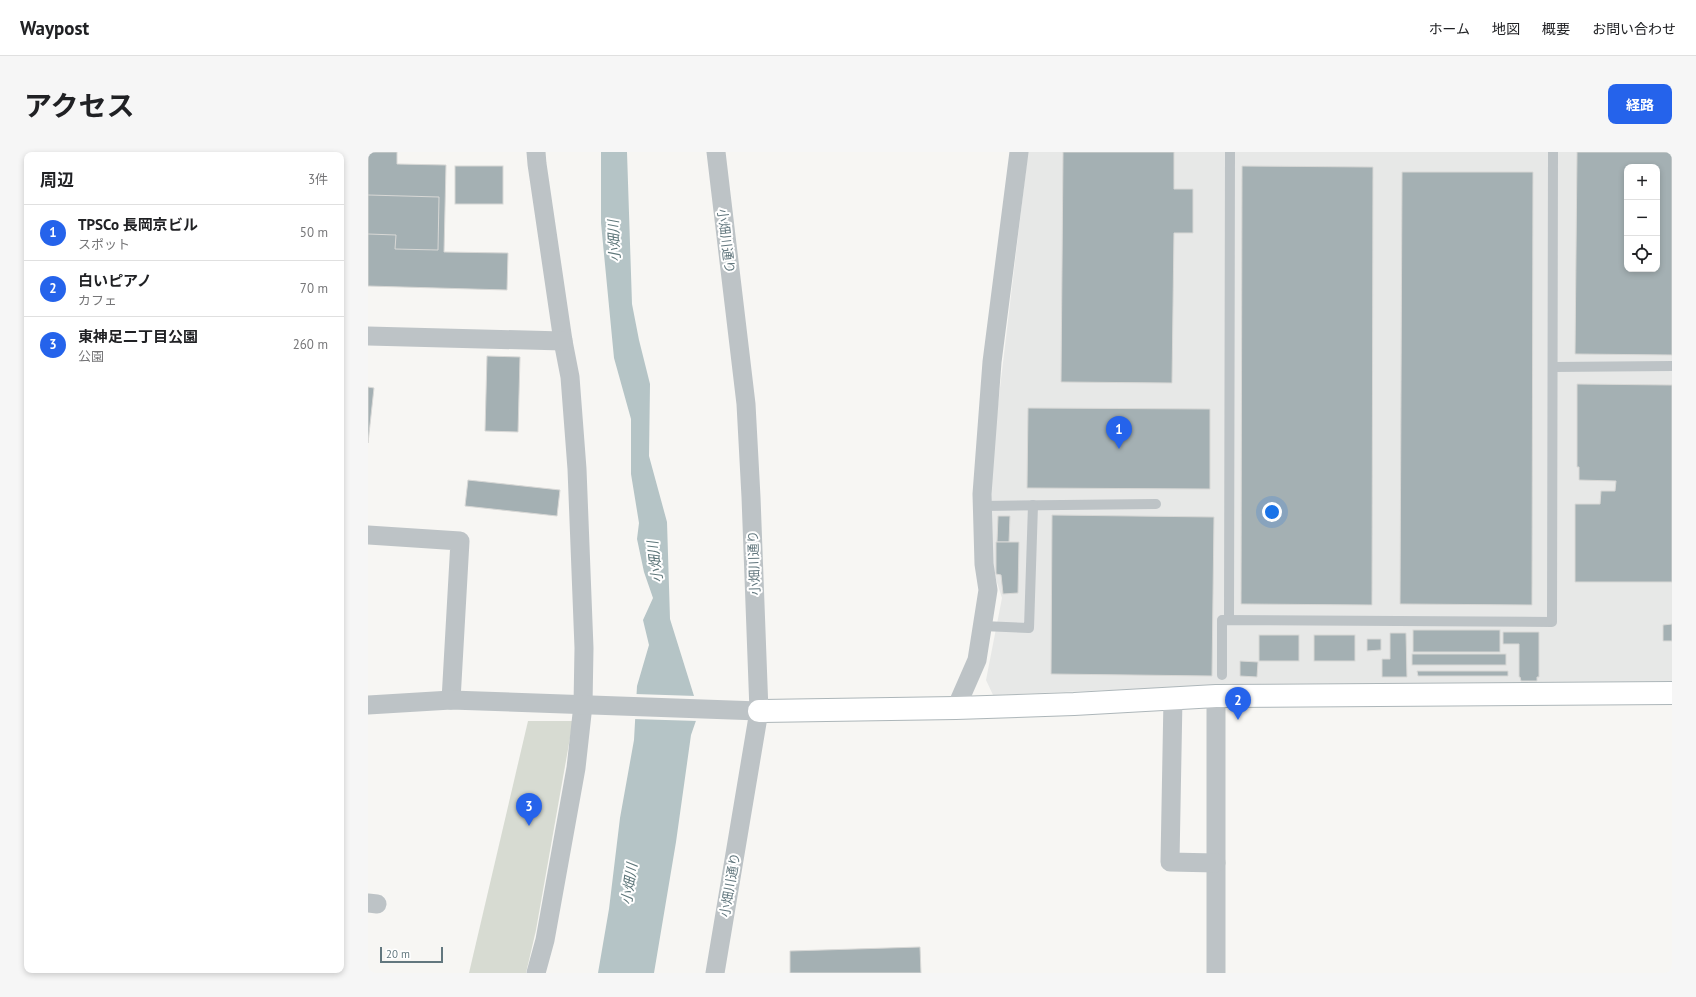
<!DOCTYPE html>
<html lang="ja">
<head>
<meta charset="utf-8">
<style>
  :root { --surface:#fff; --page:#f6f6f6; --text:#202124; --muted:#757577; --line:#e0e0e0; --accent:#2563eb }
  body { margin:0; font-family:"PT Sans","Noto Sans JP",sans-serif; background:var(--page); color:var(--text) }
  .controls { position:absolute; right:12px; top:12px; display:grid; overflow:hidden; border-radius:8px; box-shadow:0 2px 6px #0003 }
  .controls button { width:36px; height:36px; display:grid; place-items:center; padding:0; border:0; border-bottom:1px solid var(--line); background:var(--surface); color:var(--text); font:20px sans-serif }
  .scale { position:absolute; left:12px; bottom:10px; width:63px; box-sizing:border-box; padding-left:4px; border:2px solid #62777e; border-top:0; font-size:11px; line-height:14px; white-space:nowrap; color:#62777e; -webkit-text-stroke:3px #fff; paint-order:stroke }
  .you { position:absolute; left:904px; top:360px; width:14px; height:14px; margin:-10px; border:3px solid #fff; border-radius:50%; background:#1a73e8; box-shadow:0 0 0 6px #1a73e833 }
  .badge { display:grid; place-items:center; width:26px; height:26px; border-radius:50%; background:var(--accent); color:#fff; font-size:13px; font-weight:700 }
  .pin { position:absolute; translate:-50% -33px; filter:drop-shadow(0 1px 2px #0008) }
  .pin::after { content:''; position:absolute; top:21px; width:14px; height:12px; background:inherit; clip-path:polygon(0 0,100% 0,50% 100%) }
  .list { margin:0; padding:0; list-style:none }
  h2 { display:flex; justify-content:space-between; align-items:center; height:52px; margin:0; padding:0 16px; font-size:17px }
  h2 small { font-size:13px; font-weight:400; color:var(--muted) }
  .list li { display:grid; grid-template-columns:26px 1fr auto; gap:12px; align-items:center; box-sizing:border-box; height:56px; padding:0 16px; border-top:1px solid var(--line) }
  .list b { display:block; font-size:15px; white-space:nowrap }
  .list p { margin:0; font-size:13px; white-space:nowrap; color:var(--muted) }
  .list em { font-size:13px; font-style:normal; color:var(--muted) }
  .icon { flex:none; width:22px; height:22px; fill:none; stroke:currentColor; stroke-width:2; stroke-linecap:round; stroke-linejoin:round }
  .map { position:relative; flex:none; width:1304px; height:821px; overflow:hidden; border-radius:8px }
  header { display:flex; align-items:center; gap:24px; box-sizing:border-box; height:56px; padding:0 20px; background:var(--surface); border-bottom:1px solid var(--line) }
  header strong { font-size:19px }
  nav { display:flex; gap:22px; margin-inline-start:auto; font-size:14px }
  .intro { display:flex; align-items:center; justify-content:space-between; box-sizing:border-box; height:96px; padding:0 24px }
  h1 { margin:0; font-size:28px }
  .button { padding:10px 18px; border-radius:8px; background:var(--accent); color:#fff; font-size:14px; font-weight:700 }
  main { display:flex; gap:24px; padding:0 24px }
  aside { flex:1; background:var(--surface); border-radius:8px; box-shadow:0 2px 6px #0003 }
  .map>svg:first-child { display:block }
</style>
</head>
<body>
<header>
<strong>Waypost</strong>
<nav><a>ホーム</a><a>地図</a><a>概要</a><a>お問い合わせ</a></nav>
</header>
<div class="intro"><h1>アクセス</h1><a class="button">経路</a></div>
<main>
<aside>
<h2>周辺<small>3件</small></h2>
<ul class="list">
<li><span class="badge">1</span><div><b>TPSCo 長岡京ビル</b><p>スポット</p></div><em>50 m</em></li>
<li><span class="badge">2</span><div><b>白いピアノ</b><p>カフェ</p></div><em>70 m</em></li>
<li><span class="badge">3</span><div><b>東神足二丁目公園</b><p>公園</p></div><em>260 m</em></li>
</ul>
</aside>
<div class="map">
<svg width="1304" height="821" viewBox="0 0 1304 821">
  <rect width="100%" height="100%" fill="#f7f6f3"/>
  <path fill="#e7e8e7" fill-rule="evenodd" d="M660,0H1304V533H865L625,543L618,528L634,446L625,418L620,337ZM1259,15H1289V117H1259Z"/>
  <path fill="#d7dbd2" d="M160,569H205L168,778L158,821H101Z"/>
  <path fill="#b5c4c6" d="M233,0H259L264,152L271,188L282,232L281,304L299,370L302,467L331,560L323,583L308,690L286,821H230L241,757L252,666L266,588L269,534L281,493L275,468L285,446L276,420L269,387L271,371L263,322V267L246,206L233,71Z"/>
  <g fill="#f7f6f3">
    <path d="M267,542L328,544L333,560H266Z"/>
    <path d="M266,561L332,563L330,569L265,567Z"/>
  </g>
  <g fill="#a4b0b3" stroke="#d8d8d6" fill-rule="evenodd">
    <path d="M0,0H29V12L78,13L76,100L140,101L139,138L0,134Z"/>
    <path d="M695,0H806V37H825V81H806L804,231L693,230Z"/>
    <path d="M1209,0H1304V203L1207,202ZM1259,15H1289V117H1259Z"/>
    <rect x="87" y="14" width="48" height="38"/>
    <path d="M874,14L1005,15L1004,453L873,452Z"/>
    <path d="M1034,20H1165L1164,453L1032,452Z"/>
    <path d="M0,43L71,45L70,98L27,97L28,83L0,82Z"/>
    <path d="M119,204L152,205L150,280L117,279Z"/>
    <path d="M1209,232L1304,233V430H1207V352H1232L1233,339H1247L1248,329L1211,328V315H1209Z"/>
    <path d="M0,235L6,236L0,291Z"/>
    <path d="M660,256L842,257V337L659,336Z"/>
    <path d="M100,328L192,338L189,364L97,354Z"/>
    <path d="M684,363L846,365L844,524L683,522Z"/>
    <path d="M630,364H642L641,390H629Z"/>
    <path d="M628,390H651L650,441L635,442L633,423L628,422Z"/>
    <path d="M1304,472V489H1295V473Z"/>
    <rect x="1045" y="478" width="87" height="22"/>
    <path d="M1135,480H1171V525H1169V529H1153L1152,525H1151V492H1135Z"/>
    <path d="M1022,481H1038L1039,525H1014V507H1022Z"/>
    <rect x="891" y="483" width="40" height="26"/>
    <rect x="946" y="483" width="41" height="26"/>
    <path d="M999,487H1013V498L999,499Z"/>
    <rect x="1044" y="502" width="94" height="11"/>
    <path d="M872,509L890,510L889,525L872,524Z"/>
    <path d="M1049,519H1140V524H1050Z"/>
    <path d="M552,795L553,821H422V799Z"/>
  </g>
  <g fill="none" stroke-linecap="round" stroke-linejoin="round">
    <g stroke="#adb6b9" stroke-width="24">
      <path id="secondary" d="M391,559L588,556L706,552L848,544L1304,541"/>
    </g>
    <g stroke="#bdc3c6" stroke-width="10">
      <path d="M1185,215L1304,214"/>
      <path d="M614,354L788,352"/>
      <path d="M861,468L862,0"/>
      <path d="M614,474L661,476L665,353"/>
      <path d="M854,523V468L1184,470L1185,0"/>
    </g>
    <g stroke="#bdc3c6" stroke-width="19">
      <path d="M168,0L169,12L195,189L202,225L209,317L216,496L215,553L208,616L177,788L168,821"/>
      <path d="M0,184L195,189"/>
      <path d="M0,383L92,389L83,548"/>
      <path d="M848,544V821"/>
      <path d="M805,546L802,710L848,711"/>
      <path d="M0,553L83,548L391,559"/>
      <path d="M588,556L609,508L620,438L616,412L614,342L624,210L651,0"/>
      <path d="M0,751L9,752"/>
      <path d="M347,821L391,559L383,345L378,252L348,0"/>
    </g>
    <use href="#secondary" stroke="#fff" stroke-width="22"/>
  </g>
  <g text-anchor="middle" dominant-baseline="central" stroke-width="4" stroke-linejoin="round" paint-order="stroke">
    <g font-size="13" fill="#62777e" stroke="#fff">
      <text transform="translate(358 89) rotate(83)">小畑川通り</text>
      <text transform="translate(386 411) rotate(-92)">小畑川通り</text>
      <text transform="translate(362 733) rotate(-80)">小畑川通り</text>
    </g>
    <g font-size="14" font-style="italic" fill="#5d7679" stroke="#fff">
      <text transform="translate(246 89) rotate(-93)">小畑川</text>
      <text transform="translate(287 410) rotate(-97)">小畑川</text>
      <text transform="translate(261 732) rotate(-82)">小畑川</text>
    </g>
  </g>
</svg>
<div class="controls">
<button>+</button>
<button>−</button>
<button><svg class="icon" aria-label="locate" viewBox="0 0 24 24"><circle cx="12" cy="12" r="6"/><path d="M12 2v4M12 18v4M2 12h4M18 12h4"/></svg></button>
</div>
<div class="scale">20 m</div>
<div class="you"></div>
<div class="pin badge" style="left:751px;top:297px">1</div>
<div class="pin badge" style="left:870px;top:568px">2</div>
<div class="pin badge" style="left:161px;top:674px">3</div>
</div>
</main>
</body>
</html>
